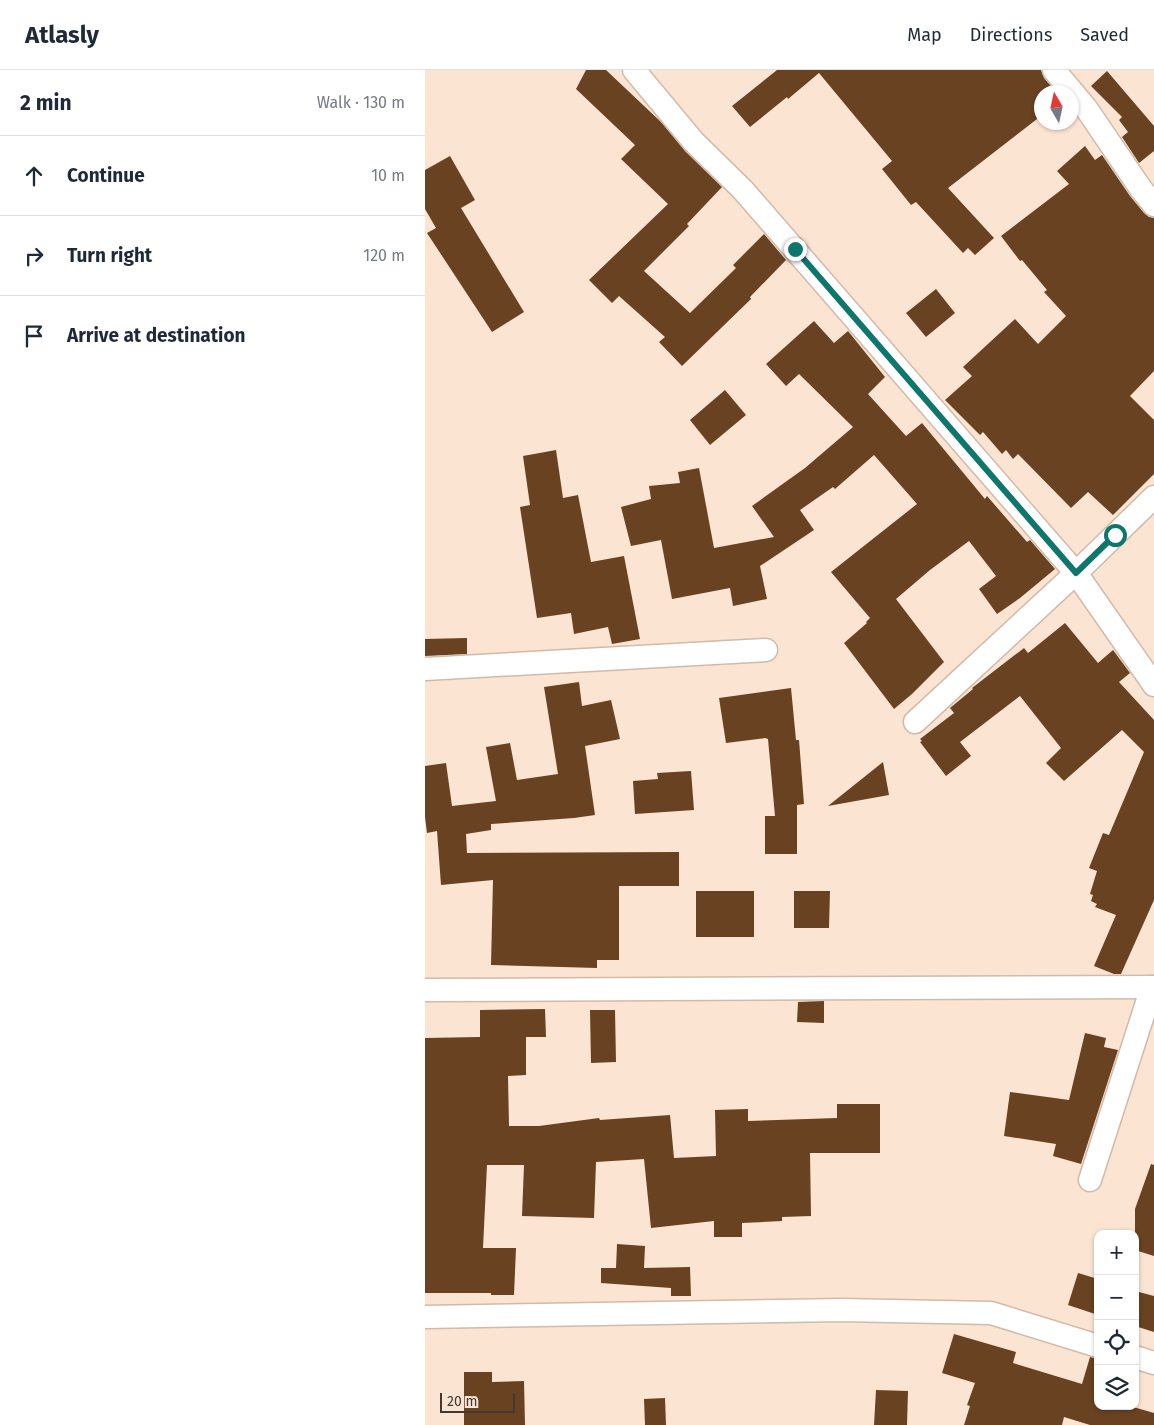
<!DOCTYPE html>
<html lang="en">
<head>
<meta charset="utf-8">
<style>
  :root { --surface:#fff; --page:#f6f6f7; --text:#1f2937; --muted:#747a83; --line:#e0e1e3 }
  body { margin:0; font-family:"Fira Sans",sans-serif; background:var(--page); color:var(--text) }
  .controls { position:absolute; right:15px; bottom:15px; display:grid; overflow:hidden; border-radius:10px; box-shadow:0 1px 4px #0004 }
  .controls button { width:45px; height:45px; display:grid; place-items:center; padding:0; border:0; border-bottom:1px solid var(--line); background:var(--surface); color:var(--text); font:25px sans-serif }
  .compass { position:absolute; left:609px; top:15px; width:45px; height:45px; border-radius:50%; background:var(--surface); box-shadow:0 1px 4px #0004; rotate:351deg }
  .scale { position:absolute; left:15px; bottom:12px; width:75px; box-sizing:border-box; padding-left:5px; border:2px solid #423932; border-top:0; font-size:14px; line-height:18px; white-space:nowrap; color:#423932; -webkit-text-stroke:4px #fbe4d2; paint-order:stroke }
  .stop { position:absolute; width:15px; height:15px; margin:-11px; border:4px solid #0f766e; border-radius:50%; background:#fff }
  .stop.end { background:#0f766e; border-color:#fff; box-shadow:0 1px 5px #0008 }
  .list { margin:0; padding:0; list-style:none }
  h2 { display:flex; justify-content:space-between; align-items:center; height:65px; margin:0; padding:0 20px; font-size:21px }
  h2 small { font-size:16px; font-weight:400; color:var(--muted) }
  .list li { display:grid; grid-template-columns:32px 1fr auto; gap:15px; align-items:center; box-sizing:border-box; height:80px; padding:0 20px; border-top:1px solid var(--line) }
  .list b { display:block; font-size:19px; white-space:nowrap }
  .list em { font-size:16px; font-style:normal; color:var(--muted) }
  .icon { flex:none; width:28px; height:28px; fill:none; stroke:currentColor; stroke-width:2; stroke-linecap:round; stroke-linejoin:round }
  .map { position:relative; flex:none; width:729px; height:1355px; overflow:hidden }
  header { display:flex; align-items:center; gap:30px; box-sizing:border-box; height:70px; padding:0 25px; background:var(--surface); border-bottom:1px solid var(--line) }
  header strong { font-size:24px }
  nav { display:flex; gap:28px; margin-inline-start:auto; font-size:18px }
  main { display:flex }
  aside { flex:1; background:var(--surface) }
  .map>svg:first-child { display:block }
</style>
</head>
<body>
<header>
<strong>Atlasly</strong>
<nav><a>Map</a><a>Directions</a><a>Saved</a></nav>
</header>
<main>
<aside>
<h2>2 min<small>Walk · 130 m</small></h2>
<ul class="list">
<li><svg class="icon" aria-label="ahead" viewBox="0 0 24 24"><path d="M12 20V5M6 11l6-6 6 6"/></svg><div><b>Continue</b></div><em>10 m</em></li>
<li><svg class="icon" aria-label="right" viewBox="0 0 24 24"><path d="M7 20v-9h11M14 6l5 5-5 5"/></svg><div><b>Turn right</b></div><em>120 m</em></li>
<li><svg class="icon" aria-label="arrive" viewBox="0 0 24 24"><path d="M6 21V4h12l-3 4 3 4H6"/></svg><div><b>Arrive at destination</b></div></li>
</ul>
</aside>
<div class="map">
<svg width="729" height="1355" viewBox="0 0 729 1355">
  <rect width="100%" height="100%" fill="#fbe4d2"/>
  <g fill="#684221">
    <path d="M161,0H181L236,52L260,81L297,117L262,154L264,156L219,201L265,243L311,198L308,195L339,164L361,190L325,227L326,229L257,296L234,272L240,267L194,226L187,233L164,210L243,134L196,89L210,75L151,19Z"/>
    <path d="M352,0H616L619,8L631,22H616V46L523,118L569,168L550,185L543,178L538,183L491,132L486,135L457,99L467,91L394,3L363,29L362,27L325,57L307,36Z"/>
    <path d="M682,1L729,56V81L714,93L697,67L703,62L694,50L697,47L666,16Z"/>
    <path d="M660,76L670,90L677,85L705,126L719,143L724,147L729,148V301L705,326L729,350V404L688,445L663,422L646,438L593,384L588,389L581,380L577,384L558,362L555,365L520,330L547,306L538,297L590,249L613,274L641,246L619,222L622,220L597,190L595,191L576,166L644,114L632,101Z"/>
    <path d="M25,86L50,130L36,138L99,242L67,262L2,163L11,158L0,139V100Z"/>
    <path d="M511,219L530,243L501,267L481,243Z"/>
    <path d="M389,251L409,273L423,261L460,307L443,324L481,366L497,353L560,429L562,426L602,472L605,470L630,499L595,528L572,544L554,519L571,506L544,471L505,500L471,529L519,592L487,624L469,639L419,573L442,553L441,552L445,548L406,502L492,434L449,385L410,419L408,417L375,440L389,460L335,496L342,529L308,536L305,518L247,529L236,470L206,476L196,437L226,429L224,416L255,413L253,402L274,398L289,478L349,467L327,436L380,398L428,357L374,304L361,316L341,294Z"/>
    <path d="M300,320L321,345L285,375L265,350Z"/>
    <path d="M131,380L138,428L153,425L166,492L199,486L215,569L187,574L183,557L149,564L146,543L112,548L95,437L105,435L98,386Z"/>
    <path d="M640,553L673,593L688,580L705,603L694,612L729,650V830L696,904H689L669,896L691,845L670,837L672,834L666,831L668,825L665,824L672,801L664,798L678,763L684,765L719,682L697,660L639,711L621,693L636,678L595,626L535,672L546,686L521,706L495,672L497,671L495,669L529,643L525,638L548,619L547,618L599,578L603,583Z"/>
    <path d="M42,568V584L0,586V569Z"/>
    <path d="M154,612L157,636L186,630L195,669L160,676L170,745L149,748L66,754V760L41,764L42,783L254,782V816H194V890H172V898L66,895L68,810L16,815L12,761L2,763L0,747V696L21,693L27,736L71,731L61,677L85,673L92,710L133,704L119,617Z"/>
    <path d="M366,618L371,670H374L379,734L372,735V784H340V746H350L343,669L340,668L301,673L294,628Z"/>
    <path d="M458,692L464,725L403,736Z"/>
    <path d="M266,701L269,740L210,744L208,711L233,709L232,703Z"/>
    <rect x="271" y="821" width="58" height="46"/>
    <path d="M369,821H405L404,858H369Z"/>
    <path d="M399,931V953L372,952L373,932Z"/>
    <path d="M120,939L121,967H101V1005L83,1006L84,1056H114L174,1048L175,1050L245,1045L249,1088L291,1086L290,1040L323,1039V1051L412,1048V1034H455V1083H385L386,1146L357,1147V1151L317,1153V1167H289V1151L226,1158L219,1089L171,1092L169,1148L97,1146L99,1095H62L58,1178H91L89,1225H66V1223H0V968L55,967V940Z"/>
    <path d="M165,940H190L191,992L166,993Z"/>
    <path d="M660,963L681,968L679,977L693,980L656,1094L628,1086L631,1074L579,1066L585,1022L644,1030Z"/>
    <path d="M726,1094L729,1095V1186L710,1180V1139Z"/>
    <path d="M192,1174L220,1176L219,1198L265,1197L266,1226H246V1218L176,1213V1198H191Z"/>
    <path d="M653,1203L673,1209V1245L643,1235Z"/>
    <path d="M710,1221L729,1226V1262L710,1256Z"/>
    <path d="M529,1264L591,1282L588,1293L657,1314L665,1287L673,1289V1336H705L729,1343V1355H665L639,1347L637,1355H539L545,1336L542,1335L550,1313L517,1303Z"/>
    <path d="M39,1302H67V1312L99,1311L100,1355H39Z"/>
    <path d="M451,1320L483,1321L482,1355H449Z"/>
    <path d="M240,1328L241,1355H220L219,1329Z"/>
  </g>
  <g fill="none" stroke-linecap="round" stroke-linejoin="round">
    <g stroke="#d1baa9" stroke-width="25">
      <g id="street">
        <path d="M209,0L269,72L318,120L651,503L729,615"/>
        <path d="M629,0L661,38L716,119L729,135"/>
        <path d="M0,599L341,580"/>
        <path d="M490,652L651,503L729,427"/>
        <path d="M0,920L727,917"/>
        <path d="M665,1110L727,917H729"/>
        <path d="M0,1247L417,1240L566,1243L673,1276"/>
        <path d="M710,1287L729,1293"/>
      </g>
    </g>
    <use href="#street" stroke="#fff" stroke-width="22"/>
  </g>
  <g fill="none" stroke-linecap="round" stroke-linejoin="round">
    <path stroke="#0f766e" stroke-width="6" d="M370,179L651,503L690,465"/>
  </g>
</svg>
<div class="controls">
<button>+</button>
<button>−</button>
<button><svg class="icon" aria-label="locate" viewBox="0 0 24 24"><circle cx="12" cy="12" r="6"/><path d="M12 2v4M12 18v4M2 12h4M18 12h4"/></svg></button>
<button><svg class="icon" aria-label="layers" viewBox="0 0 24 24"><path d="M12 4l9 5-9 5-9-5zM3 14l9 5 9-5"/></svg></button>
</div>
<svg class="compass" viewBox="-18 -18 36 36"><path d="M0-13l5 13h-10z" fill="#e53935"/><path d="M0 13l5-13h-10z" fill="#747a83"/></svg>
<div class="scale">20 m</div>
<div class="stop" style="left:690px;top:465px"></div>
<div class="stop end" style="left:370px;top:179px"></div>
</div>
</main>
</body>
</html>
